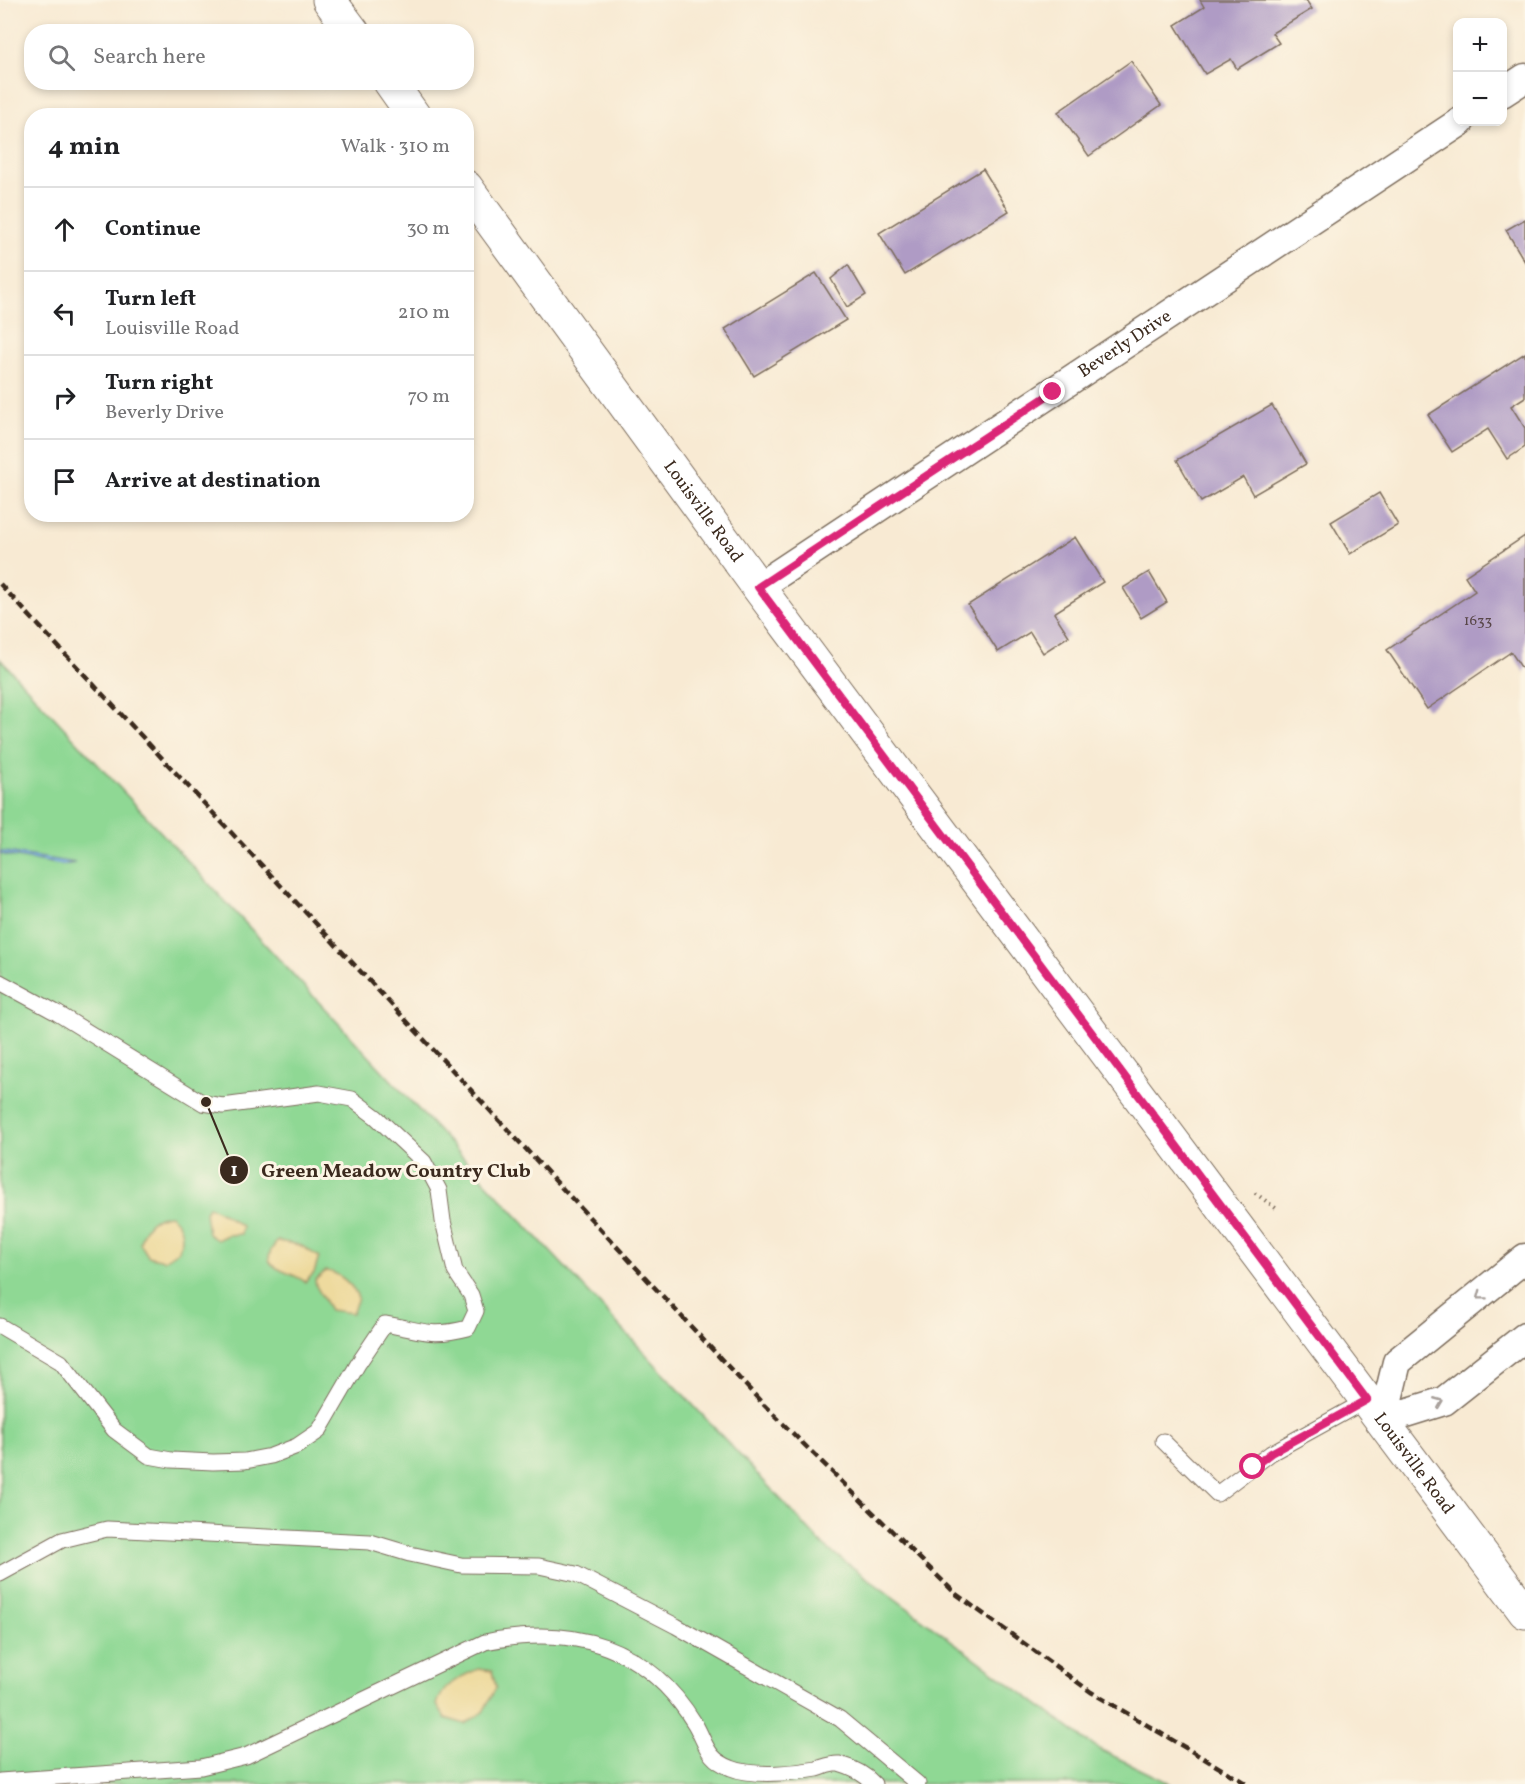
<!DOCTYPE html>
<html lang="en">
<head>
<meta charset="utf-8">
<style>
  :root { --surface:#fff; --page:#f2f2f2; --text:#202124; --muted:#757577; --line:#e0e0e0 }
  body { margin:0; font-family:Vollkorn,serif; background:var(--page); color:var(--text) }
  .controls { position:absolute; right:18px; top:18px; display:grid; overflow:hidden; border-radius:12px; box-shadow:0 3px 9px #0003 }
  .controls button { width:54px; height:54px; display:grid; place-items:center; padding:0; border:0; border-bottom:2px solid var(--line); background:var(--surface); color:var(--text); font:30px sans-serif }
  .stop { position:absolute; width:18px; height:18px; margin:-14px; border:4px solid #db2777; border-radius:50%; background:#fff }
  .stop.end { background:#db2777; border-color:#fff; box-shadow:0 2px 6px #0008 }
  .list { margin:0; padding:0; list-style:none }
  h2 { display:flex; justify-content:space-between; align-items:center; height:78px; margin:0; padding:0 24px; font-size:26px }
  h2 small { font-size:20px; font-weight:400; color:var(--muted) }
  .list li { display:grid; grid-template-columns:39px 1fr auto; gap:18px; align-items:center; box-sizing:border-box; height:84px; padding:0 24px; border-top:2px solid var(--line) }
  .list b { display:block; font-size:22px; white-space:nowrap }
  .list p { margin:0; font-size:20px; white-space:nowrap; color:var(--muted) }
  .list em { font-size:20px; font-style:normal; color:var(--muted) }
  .icon { flex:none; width:33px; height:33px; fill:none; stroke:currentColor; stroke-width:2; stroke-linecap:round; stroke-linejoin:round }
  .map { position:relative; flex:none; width:1525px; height:1784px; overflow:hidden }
  .search { position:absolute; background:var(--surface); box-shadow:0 3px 9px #0003; left:24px; top:24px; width:450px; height:66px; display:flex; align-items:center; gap:15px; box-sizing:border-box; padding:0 21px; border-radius:24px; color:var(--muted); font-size:22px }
  .panel { position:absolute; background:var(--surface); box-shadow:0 3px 9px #0003; left:24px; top:108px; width:450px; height:414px; border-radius:24px }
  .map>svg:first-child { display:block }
</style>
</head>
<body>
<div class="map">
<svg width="1525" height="1784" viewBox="0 0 1525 1784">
  <rect width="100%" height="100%" fill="#fcf5e5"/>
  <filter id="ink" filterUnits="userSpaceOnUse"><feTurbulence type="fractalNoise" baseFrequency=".0167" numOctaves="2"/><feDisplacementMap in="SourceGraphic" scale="12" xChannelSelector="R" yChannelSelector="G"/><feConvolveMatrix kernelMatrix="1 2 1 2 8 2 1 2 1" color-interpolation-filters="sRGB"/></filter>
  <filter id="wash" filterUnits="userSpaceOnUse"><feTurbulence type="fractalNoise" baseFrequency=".008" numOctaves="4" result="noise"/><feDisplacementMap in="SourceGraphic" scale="24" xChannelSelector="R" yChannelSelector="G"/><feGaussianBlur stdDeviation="1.35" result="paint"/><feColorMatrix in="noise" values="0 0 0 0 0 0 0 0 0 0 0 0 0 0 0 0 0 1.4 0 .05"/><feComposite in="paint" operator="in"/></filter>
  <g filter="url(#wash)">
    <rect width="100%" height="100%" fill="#f8ead3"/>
    <path fill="#8fd894" stroke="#658159" stroke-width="1.5" d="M0,659L824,1546L1095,1747L1171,1784H0Z"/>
    <g fill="#eeda9e" stroke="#94825e" stroke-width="1.5">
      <path d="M208,1207C222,1210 230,1220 242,1226L241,1234L227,1235L217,1240L208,1234L205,1212Z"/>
      <path d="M170,1215C182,1224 185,1237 179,1250L164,1260L148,1256L140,1243C143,1226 153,1216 170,1215Z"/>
      <path d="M278,1241L300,1245L319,1257L314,1273L305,1282C292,1270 251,1270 278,1241Z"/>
      <path d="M326,1271C339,1272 354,1286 358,1298L352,1313L330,1310L316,1286L315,1280Z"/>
      <path d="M478,1669L492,1671L496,1688L483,1712L465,1724L445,1718L437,1705C442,1685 460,1677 478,1669Z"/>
    </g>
    <path fill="#7ab7ed" stroke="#5a7086" stroke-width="1.5" d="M0,851L75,863L63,865L0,854Z"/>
    <g id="blocks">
      <g fill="#af9bc5">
        <path d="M1200,0H1306L1312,9L1272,33L1279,43L1237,69L1231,59L1205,74L1175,25L1204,7Z"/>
        <path d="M1131,61L1161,105L1089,156L1058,112Z"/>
        <path d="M983,169L1009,211L905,275L879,233Z"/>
        <path d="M1525,219V262L1506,230Z"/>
        <path d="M848,265L866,295L847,307L831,279Z"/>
        <path d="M816,273L846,320L754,376L725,329Z"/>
        <path d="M1525,353V397L1511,406L1525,428V447L1507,459L1488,429L1452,452L1428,415Z"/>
        <path d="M1272,405L1306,464L1253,495L1243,477L1201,502L1177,460Z"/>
        <path d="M1379,493L1398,525L1350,554L1331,522Z"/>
        <path d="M1525,536V673L1511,652L1427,709L1387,650L1475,591L1465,576Z"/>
        <path d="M1075,537L1103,582L1054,613L1069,636L1043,653L1030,632L998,652L968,605Z"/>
        <path d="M1149,572L1167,602L1141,618L1123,588Z"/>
      </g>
    </g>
  </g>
  <g filter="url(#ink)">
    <use href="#blocks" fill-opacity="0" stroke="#7d6d5d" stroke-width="1.5"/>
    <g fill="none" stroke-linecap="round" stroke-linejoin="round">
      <g stroke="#7d6d5d" stroke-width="17">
        <g id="service">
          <path d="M0,982L57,1013L203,1103L223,1106L319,1093L352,1099L376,1117L424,1162L439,1190L443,1221L455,1271L471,1295L476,1311L468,1328C429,1338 422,1330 385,1324L358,1364L319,1431L297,1446L271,1456L245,1461L213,1462L171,1460L149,1456L114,1430L61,1362L0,1326"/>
          <path d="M1163,1441L1217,1494L1271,1453L1367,1400"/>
          <path d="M0,1574L62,1540L107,1529L370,1542L410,1554L461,1565L539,1566L576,1574L676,1626L840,1719L918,1784"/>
          <path d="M0,1781L201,1767L246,1756L485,1642C572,1624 647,1645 695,1724C707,1745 706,1758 731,1768C752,1777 794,1773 817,1769C824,1767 832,1763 839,1764C853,1768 865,1774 874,1784"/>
        </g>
      </g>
      <g stroke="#7d6d5d" stroke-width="31">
        <g id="minor">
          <path d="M1502,93L1525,78"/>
          <path id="s1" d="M758,587L1460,122"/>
          <path d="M1383,1420L1397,1362L1525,1258"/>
          <path d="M1383,1420L1444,1401L1525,1337"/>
        </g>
      </g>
      <g stroke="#7d6d5d" stroke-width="35">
        <g id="secondary">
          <path d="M329,0L353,32"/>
          <path d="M390,82L414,116"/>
          <path id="s2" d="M466,187L758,587L1525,1612"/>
        </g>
      </g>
      <g stroke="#7d6d5d" stroke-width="4" stroke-dasharray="1.5 4.5" stroke-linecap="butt">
        <path d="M466,146L473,155"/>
        <path d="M1255,1193L1277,1209"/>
      </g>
      <use href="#service" stroke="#fff" stroke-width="15"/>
      <use href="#minor" stroke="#fff" stroke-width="28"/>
      <use href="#secondary" stroke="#fff" stroke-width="33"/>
      <path stroke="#3b2a1e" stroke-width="4.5" stroke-dasharray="9 4.5" stroke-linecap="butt" d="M0,584L764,1405L956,1594L1091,1692L1247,1784"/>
    </g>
    <defs><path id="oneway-chevron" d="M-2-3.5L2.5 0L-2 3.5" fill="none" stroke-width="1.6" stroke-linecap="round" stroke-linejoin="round" transform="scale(1.5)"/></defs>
    <g stroke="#a79f9a">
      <use href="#oneway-chevron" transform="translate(1481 1296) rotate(143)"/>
      <use href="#oneway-chevron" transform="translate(1439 1402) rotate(-22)"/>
    </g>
  </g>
  <g fill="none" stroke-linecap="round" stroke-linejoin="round" filter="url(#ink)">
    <path stroke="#db2777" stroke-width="8" d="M1053,392L758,587L1367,1400L1271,1453L1253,1467"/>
  </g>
  <g text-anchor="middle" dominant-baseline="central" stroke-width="6" stroke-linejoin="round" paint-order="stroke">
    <g font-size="15" fill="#584648">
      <text x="1478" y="621">1633</text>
    </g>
    <g font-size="18" fill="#3b2a1e" stroke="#fcf5e5">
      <text stroke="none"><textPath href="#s1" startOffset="440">Beverly Drive</textPath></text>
      <text stroke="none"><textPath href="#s2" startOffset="402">Louisville Road</textPath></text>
      <text stroke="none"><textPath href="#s2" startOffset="1590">Louisville Road</textPath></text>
    </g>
  </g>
  <path fill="none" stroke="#3b2a1e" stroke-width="2" d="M206 1102L234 1170"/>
  <g fill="#3b2a1e" stroke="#fcf5e5" stroke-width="2">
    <circle cx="206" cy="1102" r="6"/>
    <circle cx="234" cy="1170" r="15"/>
  </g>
  <g font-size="18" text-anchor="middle" font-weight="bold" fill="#fff">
    <text x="234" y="1176">1</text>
  </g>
  <g font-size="20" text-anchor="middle" font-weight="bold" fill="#3b2a1e" stroke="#fcf5e5" stroke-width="6" stroke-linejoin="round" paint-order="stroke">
    <text x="396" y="1177">Green Meadow Country Club</text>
  </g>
</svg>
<div class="controls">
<button>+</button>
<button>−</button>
</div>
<div class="stop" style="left:1253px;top:1467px"></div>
<div class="stop end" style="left:1053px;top:392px"></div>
<div class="search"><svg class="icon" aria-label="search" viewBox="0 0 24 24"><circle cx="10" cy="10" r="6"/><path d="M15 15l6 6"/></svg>Search here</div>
<section class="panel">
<h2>4 min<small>Walk · 310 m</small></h2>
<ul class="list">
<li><svg class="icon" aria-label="ahead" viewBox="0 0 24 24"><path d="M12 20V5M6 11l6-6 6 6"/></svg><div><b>Continue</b></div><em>30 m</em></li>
<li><svg class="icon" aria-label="left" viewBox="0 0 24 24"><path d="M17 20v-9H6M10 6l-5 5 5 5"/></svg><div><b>Turn left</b><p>Louisville Road</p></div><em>210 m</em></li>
<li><svg class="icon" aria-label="right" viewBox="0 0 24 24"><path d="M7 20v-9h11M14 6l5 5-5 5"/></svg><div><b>Turn right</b><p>Beverly Drive</p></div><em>70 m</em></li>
<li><svg class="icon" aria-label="arrive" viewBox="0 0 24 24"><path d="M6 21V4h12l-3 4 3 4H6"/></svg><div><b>Arrive at destination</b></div></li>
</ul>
</section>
</div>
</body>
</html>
